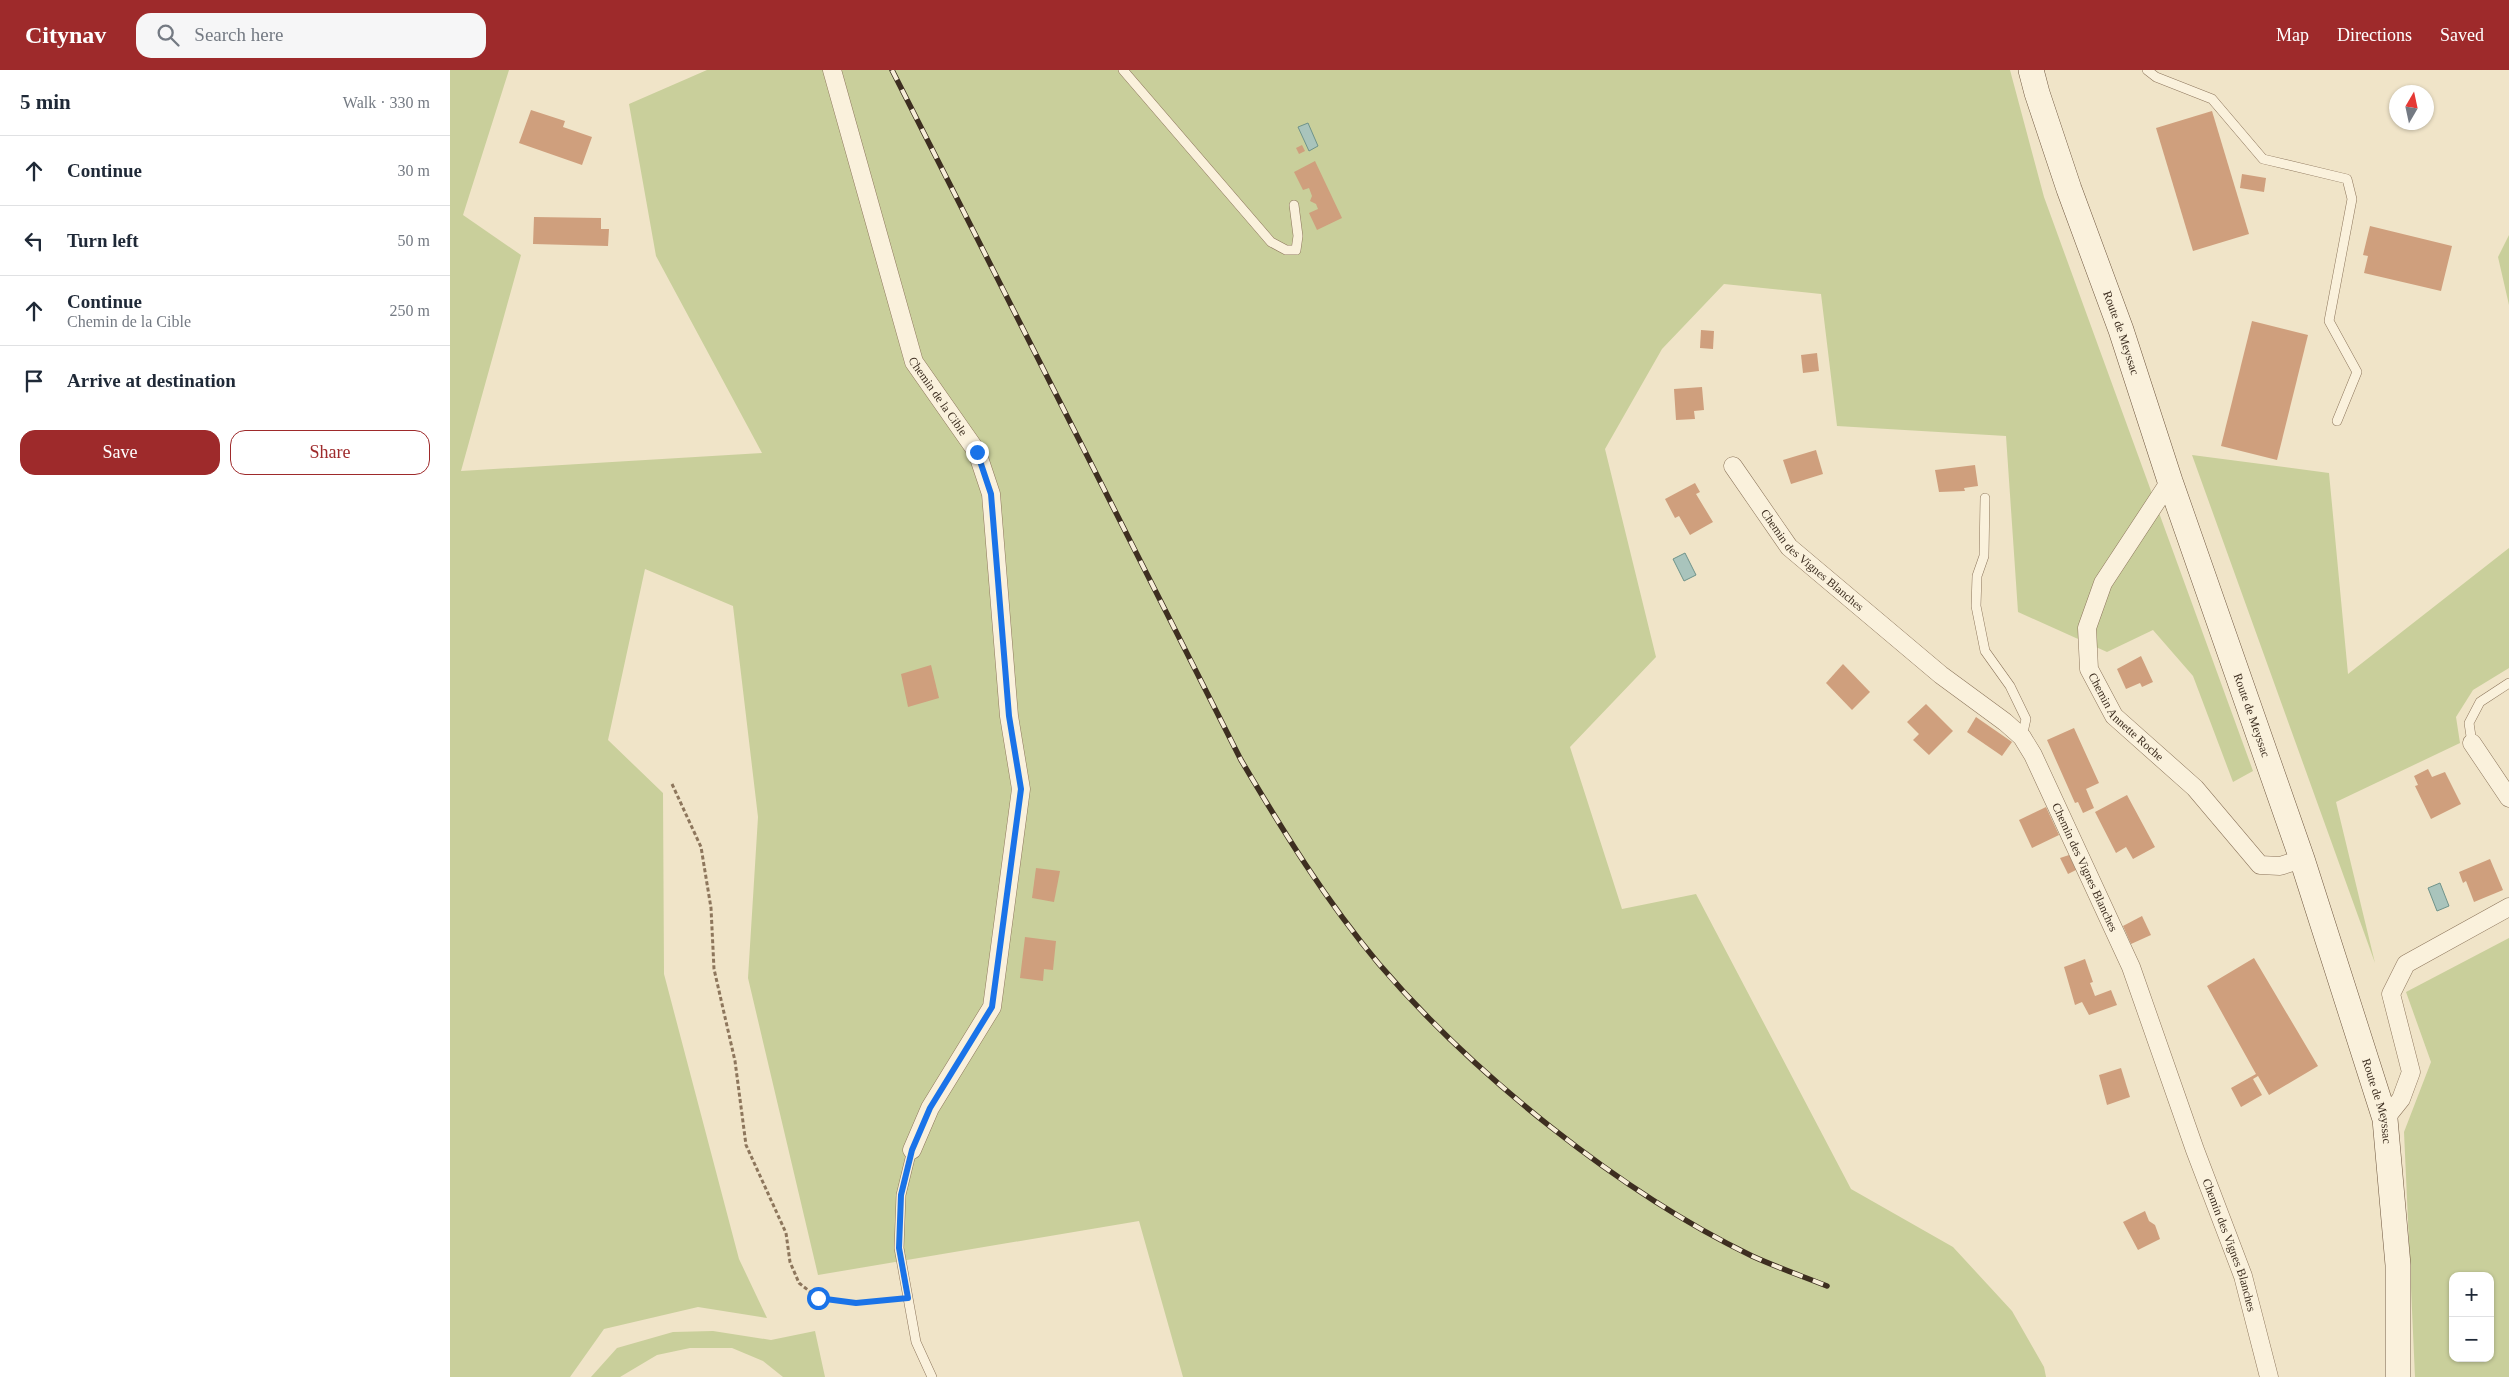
<!DOCTYPE html>
<html lang="en">
<head>
<meta charset="utf-8">
<style>
  :root { --surface:#fff; --page:#f6f6f7; --text:#1f2937; --muted:#747a83; --line:#e0e1e3; --accent:#9e2a2b }
  body { margin:0; font-family:"Times New Roman",serif; background:var(--page); color:var(--text) }
  .controls { position:absolute; right:15px; bottom:15px; display:grid; overflow:hidden; border-radius:10px; box-shadow:0 1px 4px #0004 }
  .controls button { width:45px; height:45px; display:grid; place-items:center; padding:0; border:0; border-bottom:1px solid var(--line); background:var(--surface); color:var(--text); font:25px sans-serif }
  .compass { position:absolute; left:1939px; top:15px; width:45px; height:45px; border-radius:50%; background:var(--surface); box-shadow:0 1px 4px #0004; rotate:9deg }
  .stop { position:absolute; width:15px; height:15px; margin:-11px; border:4px solid #1a73e8; border-radius:50%; background:#fff }
  .stop.end { background:#1a73e8; border-color:#fff; box-shadow:0 1px 5px #0008 }
  .list { margin:0; padding:0; list-style:none }
  h2 { display:flex; justify-content:space-between; align-items:center; height:65px; margin:0; padding:0 20px; font-size:21px }
  h2 small { font-size:16px; font-weight:400; color:var(--muted) }
  .list li { display:grid; grid-template-columns:32px 1fr auto; gap:15px; align-items:center; box-sizing:border-box; height:70px; padding:0 20px; border-top:1px solid var(--line) }
  .list b { display:block; font-size:19px; white-space:nowrap }
  .list p { margin:0; font-size:16px; white-space:nowrap; color:var(--muted) }
  .list em { font-size:16px; font-style:normal; color:var(--muted) }
  .actions { display:flex; gap:10px; padding:15px 20px }
  .actions a { flex:1; padding:11px 0; border:1px solid var(--accent); border-radius:15px; text-align:center; font-size:18px; color:var(--accent) }
  .actions .main { background:var(--accent); color:#fff }
  .icon { flex:none; width:28px; height:28px; fill:none; stroke:currentColor; stroke-width:2; stroke-linecap:round; stroke-linejoin:round }
  .map { position:relative; flex:none; width:2059px; height:1307px; overflow:hidden }
  header { display:flex; align-items:center; gap:30px; box-sizing:border-box; height:70px; padding:0 25px; background:var(--accent); color:#fff }
  header strong { font-size:24px }
  nav { display:flex; gap:28px; margin-inline-start:auto; font-size:18px }
  .search { width:350px; height:45px; background:var(--page); display:flex; align-items:center; gap:12px; box-sizing:border-box; padding:0 18px; border-radius:15px; color:var(--muted); font-size:19px }
  main { display:flex }
  aside { flex:1; background:var(--surface) }
  .map>svg:first-child { display:block }
</style>
</head>
<body>
<header>
<strong>Citynav</strong>
<div class="search"><svg class="icon" aria-label="search" viewBox="0 0 24 24"><circle cx="10" cy="10" r="6"/><path d="M15 15l6 6"/></svg>Search here</div>
<nav><a>Map</a><a>Directions</a><a>Saved</a></nav>
</header>
<main>
<aside>
<h2>5 min<small>Walk · 330 m</small></h2>
<ul class="list">
<li><svg class="icon" aria-label="ahead" viewBox="0 0 24 24"><path d="M12 20V5M6 11l6-6 6 6"/></svg><div><b>Continue</b></div><em>30 m</em></li>
<li><svg class="icon" aria-label="left" viewBox="0 0 24 24"><path d="M17 20v-9H6M10 6l-5 5 5 5"/></svg><div><b>Turn left</b></div><em>50 m</em></li>
<li><svg class="icon" aria-label="ahead" viewBox="0 0 24 24"><path d="M12 20V5M6 11l6-6 6 6"/></svg><div><b>Continue</b><p>Chemin de la Cible</p></div><em>250 m</em></li>
<li><svg class="icon" aria-label="arrive" viewBox="0 0 24 24"><path d="M6 21V4h12l-3 4 3 4H6"/></svg><div><b>Arrive at destination</b></div></li>
</ul>
<div class="actions"><a class="main">Save</a><a>Share</a></div>
</aside>
<div class="map">
<svg width="2059" height="1307" viewBox="0 0 2059 1307">
  <rect width="100%" height="100%" fill="#f0e4c8"/>
  <g fill="#c9cf9b" fill-rule="evenodd">
    <path d="M0,0H59L13,145L71,185L11,401L312,383L206,186L179,34L257,0H1560L1594,127L1803,701L1783,712L1743,606L1703,560L1657,582L1568,542L1556,366L1387,356L1371,224L1274,214L1212,279L1155,379L1206,587L1120,677L1172,839L1246,824L1401,1119L1503,1177L1562,1241L1594,1297L1596,1307H733L689,1151L368,1205L298,908L308,747L283,536L195,499L158,670L213,723L214,904L289,1189L317,1248L248,1237L154,1259L120,1307H0Z"/>
    <path d="M2059,165V235L2048,187Z"/>
    <path d="M1742,385L1879,403L1898,604L2059,478V598L2023,620L2006,647L2010,673L1886,732L1925,893Z"/>
    <path d="M2059,868V1307H1965L1954,1062L1981,992L1956,922ZM2003,1206H2040V1288H2003Z"/>
    <path d="M263,1261L321,1270L365,1261L375,1307H333L313,1291L282,1278H240L207,1285L170,1307H141L167,1278L223,1262Z"/>
  </g>
  <g fill="#a9c4bc" stroke="#6f938a">
    <path d="M858,53L868,76L859,81L848,57Z"/>
    <path d="M1235,483L1246,505L1234,511L1223,489Z"/>
    <path d="M1990,813L1999,836L1987,841L1978,818Z"/>
  </g>
  <g fill="#cf9f7d">
    <path d="M81,40L115,51L113,57L142,67L132,95L69,73Z"/>
    <path d="M1762,41L1799,164L1743,181L1706,58Z"/>
    <path d="M852,75L855,81L849,84L846,78Z"/>
    <path d="M865,91L892,148L867,160L859,143L868,139L866,134L860,131L862,126L859,118L853,120L844,102Z"/>
    <path d="M1792,104L1816,108L1814,122L1790,118Z"/>
    <path d="M84,147L151,148V159H159L158,176L83,174Z"/>
    <path d="M1920,156L2002,176L1991,221L1914,203L1918,186L1913,185Z"/>
    <path d="M1802,251L1858,265L1827,390L1771,376Z"/>
    <path d="M1251,260L1264,261L1263,279L1250,278Z"/>
    <path d="M1367,283L1369,301L1353,303L1351,285Z"/>
    <path d="M1252,317L1254,340L1244,341L1245,349L1226,350L1224,319Z"/>
    <path d="M1366,380L1373,404L1341,414L1333,390Z"/>
    <path d="M1525,395L1528,416L1514,418L1515,421L1489,422L1485,400Z"/>
    <path d="M1245,413L1250,422L1246,424L1263,452L1240,465L1229,446L1225,448L1215,429Z"/>
    <path d="M1691,586L1703,612L1692,617L1690,613L1676,619L1667,599Z"/>
    <path d="M1393,594L1420,622L1402,640L1376,613Z"/>
    <path d="M481,595L489,628L458,637L451,604Z"/>
    <path d="M1476,634L1503,661L1479,685L1463,670L1469,664L1457,652Z"/>
    <path d="M1526,647L1562,672L1552,686L1517,662Z"/>
    <path d="M1624,658L1649,713L1636,719L1644,738L1633,743L1628,732L1625,733L1597,670Z"/>
    <path d="M1978,699L1982,707L1995,702L2011,734L1981,749L1965,716L1968,715L1964,706Z"/>
    <path d="M1677,725L1705,777L1683,789L1676,777L1666,783L1645,742Z"/>
    <path d="M1596,737L1609,765L1582,778L1569,750Z"/>
    <path d="M1619,785L1626,800L1618,804L1610,788Z"/>
    <path d="M2040,789L2053,820L2024,832L2016,811L2013,813L2009,802Z"/>
    <path d="M586,798L610,801L604,832L582,828Z"/>
    <path d="M1692,846L1701,865L1681,874L1673,856Z"/>
    <path d="M575,867L606,871L603,900L594,899L593,911L570,908Z"/>
    <path d="M1804,888L1868,996L1819,1025L1808,1006L1803,1009L1812,1025L1791,1037L1781,1018L1806,1004L1757,916Z"/>
    <path d="M1635,889L1643,912L1640,913L1645,926L1661,920L1667,935L1639,945L1632,932L1625,935L1614,897Z"/>
    <path d="M1671,998L1680,1027L1657,1035L1649,1005Z"/>
    <path d="M1695,1141L1699,1151L1705,1155L1710,1169L1688,1180L1673,1152Z"/>
  </g>
  <g fill="none" stroke-linecap="round" stroke-linejoin="round">
    <g stroke="#8d765c" stroke-width="10">
      <g id="service">
        <path d="M673,0L821,172L836,180H846L848,166L844,135"/>
        <path d="M1697,0L1706,7L1762,29L1813,89L1897,109L1902,129L1879,251L1907,302L1887,351"/>
        <path d="M1535,428L1534,486L1527,506L1526,536L1535,581L1560,616L1576,649L1572,667"/>
        <path d="M2022,673L2019,653L2030,632L2059,613"/>
        <path d="M462,1080L451,1125L449,1178L466,1272L482,1307"/>
      </g>
    </g>
    <g stroke="#8d765c" stroke-width="19">
      <g id="minor">
        <path id="s1" d="M382,0L464,292L527,382L541,424L559,646L571,719L542,937L480,1038L462,1080"/>
        <path id="s2" d="M1283,396L1339,477L1491,605L1555,652L1572,667L1583,685L1681,897L1745,1080L1793,1206L1819,1307"/>
        <path id="s3" d="M1720,411L1653,513L1637,558L1639,599L1664,646L1745,718L1810,795L1830,796L1852,789"/>
        <path d="M2022,673L2059,728"/>
        <path d="M1935,1049L1951,1029L1961,1002L1941,924L1956,894L2059,837"/>
      </g>
    </g>
    <g stroke="#6f573f" stroke-width="26">
      <g id="secondary">
        <path id="s4" d="M1581,0L1587,23L1619,119L1671,260L1720,411L1852,789L1935,1049L1948,1195V1307"/>
      </g>
    </g>
    <path stroke="#8d765c" stroke-width="3" stroke-dasharray="4 2.5" stroke-linecap="butt" d="M222,714L251,777L261,838L264,899L285,991L296,1075L336,1163L340,1192L349,1213L368,1228L406,1233L445,1229"/>
    <use href="#service" stroke="#faf1dc" stroke-width="9"/>
    <use href="#minor" stroke="#faf1dc" stroke-width="18"/>
    <use href="#secondary" stroke="#faf1dc" stroke-width="25"/>
    <g stroke="#3d2e20" stroke-width="5.5">
      <path id="rail" d="M442,0L791,690C833,761 876,831 929,894C1024,1005 1170,1122 1302,1186C1326,1197 1352,1206 1377,1216"/>
    </g>
    <use href="#rail" stroke="#f7eed8" stroke-width="4" stroke-dasharray="11" stroke-linecap="butt"/>
  </g>
  <g fill="none" stroke-linecap="round" stroke-linejoin="round">
    <path stroke="#1a73e8" stroke-width="6" d="M368,1228L406,1233L458,1228L449,1178L451,1125L462,1080L480,1038L542,937L571,719L559,646L541,424L527,382"/>
  </g>
  <g text-anchor="middle" dominant-baseline="central" stroke-width="5" stroke-linejoin="round" paint-order="stroke">
    <g font-size="12" fill="#3d2e20" stroke="#f7eed8">
      <text stroke="none"><textPath href="#s4" startOffset="278">Route de Meyssac</textPath></text>
      <text stroke="none"><textPath href="#s1" startOffset="345">Chemin de la Cible</textPath></text>
      <text stroke="none"><textPath href="#s2" startOffset="124">Chemin des Vignes Blanches</textPath></text>
      <text stroke="none"><textPath href="#s3" startOffset="272">Chemin Annette Roche</textPath></text>
      <text stroke="none"><textPath href="#s4" startOffset="682">Route de Meyssac</textPath></text>
      <text stroke="none"><textPath href="#s2" startOffset="544">Chemin des Vignes Blanches</textPath></text>
      <text stroke="none"><textPath href="#s4" startOffset="1088">Route de Meyssac</textPath></text>
      <text stroke="none"><textPath href="#s2" startOffset="949">Chemin des Vignes Blanches</textPath></text>
    </g>
  </g>
</svg>
<div class="controls">
<button>+</button>
<button>−</button>
</div>
<svg class="compass" viewBox="-18 -18 36 36"><path d="M0-13l5 13h-10z" fill="#e53935"/><path d="M0 13l5-13h-10z" fill="#747a83"/></svg>
<div class="stop" style="left:368px;top:1228px"></div>
<div class="stop end" style="left:527px;top:382px"></div>
</div>
</main>
</body>
</html>
